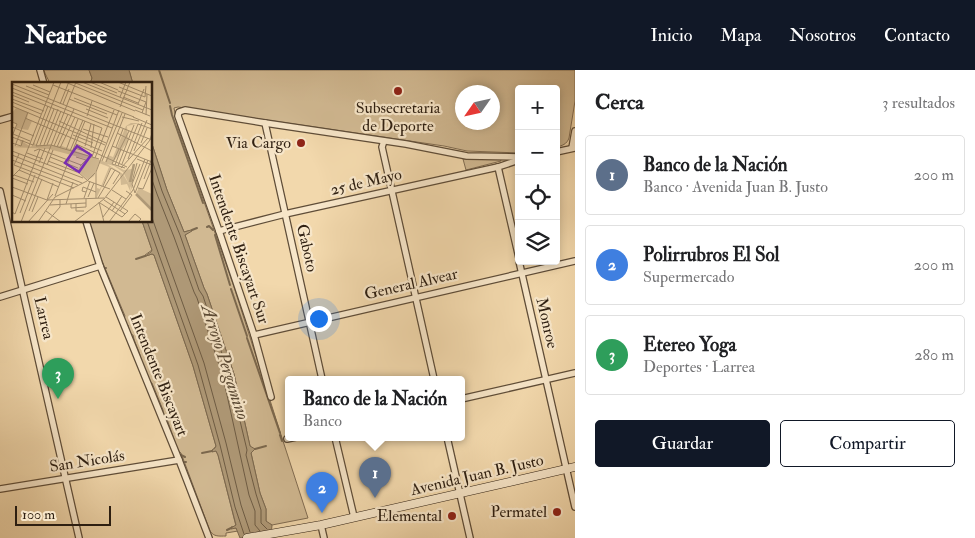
<!DOCTYPE html>
<html lang="es">
<head>
<meta charset="utf-8">
<style>
  :root { --surface:#fff; --page:#f2f2f2; --text:#202124; --muted:#757577; --line:#e0e0e0; --accent:#111827 }
  body { margin:0; font-family:"IM FELL Double Pica",serif; background:var(--page); color:var(--text) }
  .controls { position:absolute; right:15px; top:15px; display:grid; overflow:hidden; border-radius:5px; box-shadow:0 2px 8px #0003 }
  .controls button { width:45px; height:45px; display:grid; place-items:center; padding:0; border:0; border-bottom:1px solid var(--line); background:var(--surface); color:var(--text); font:25px sans-serif }
  .compass { position:absolute; left:455px; top:15px; width:45px; height:45px; border-radius:50%; background:var(--surface); box-shadow:0 2px 8px #0003; rotate:236deg }
  .scale { position:absolute; left:15px; bottom:12px; width:96px; box-sizing:border-box; padding-left:5px; border:2px solid #2e1f11; border-top:0; font-size:14px; line-height:18px; white-space:nowrap; color:#2e1f11; -webkit-text-stroke:4px #f7e6c9; paint-order:stroke }
  .you { position:absolute; left:318px; top:248px; width:18px; height:18px; margin:-12px; border:4px solid #fff; border-radius:50%; background:#1a73e8; box-shadow:0 0 0 8px #1a73e833 }
  .badge { display:grid; place-items:center; width:32px; height:32px; border-radius:50%; background:var(--accent); color:#fff; font-size:16px; font-weight:700 }
  .pin { position:absolute; translate:-50% -41px; filter:drop-shadow(0 1px 2px #0008) }
  .pin::after { content:''; position:absolute; top:26px; width:18px; height:15px; background:inherit; clip-path:polygon(0 0,100% 0,50% 100%) }
  .popup { position:absolute; left:285px; top:306px; width:180px; height:65px; box-sizing:border-box; display:grid; place-content:center; border-radius:5px; background:var(--surface); filter:drop-shadow(0 1px 4px #0005); font-size:16px; white-space:nowrap; color:var(--muted) }
  .popup b { font-size:19px; color:var(--text) }
  .popup::after { content:''; position:absolute; left:50%; top:100%; margin-left:-10px; border:10px solid transparent; border-top-color:var(--surface) }
  .list { margin:0; padding:0; list-style:none }
  h2 { display:flex; justify-content:space-between; align-items:center; height:65px; margin:0; padding:0 20px; font-size:21px }
  h2 small { font-size:16px; font-weight:400; color:var(--muted) }
  .list li { display:grid; grid-template-columns:32px 1fr auto; gap:15px; align-items:center; box-sizing:border-box; height:80px; margin:0 10px 10px; padding:0 10px; border:1px solid var(--line); border-radius:5px }
  .list b { display:block; font-size:19px; white-space:nowrap }
  .list p { margin:0; font-size:16px; white-space:nowrap; color:var(--muted) }
  .list em { font-size:16px; font-style:normal; color:var(--muted) }
  .actions { display:flex; gap:10px; padding:15px 20px }
  .actions a { flex:1; padding:11px 0; border:1px solid var(--accent); border-radius:5px; text-align:center; font-size:18px; color:var(--accent) }
  .actions .main { background:var(--accent); color:#fff }
  .icon { flex:none; width:28px; height:28px; fill:none; stroke:currentColor; stroke-width:2; stroke-linecap:round; stroke-linejoin:round }
  .map { position:relative; flex:none; width:575px; height:468px; overflow:hidden }
  header { display:flex; align-items:center; gap:30px; box-sizing:border-box; height:70px; padding:0 25px; background:var(--accent); color:#fff }
  header strong { font-size:24px }
  nav { display:flex; gap:28px; margin-inline-start:auto; font-size:18px }
  main { display:flex }
  aside { flex:1; background:var(--surface) }
  .map>svg:first-child { display:block }
</style>
</head>
<body>
<header>
<strong>Nearbee</strong>
<nav><a>Inicio</a><a>Mapa</a><a>Nosotros</a><a>Contacto</a></nav>
</header>
<main>
<div class="map">
<svg width="575" height="468" viewBox="0 0 575 468">
  <rect width="100%" height="100%" fill="#f2d8ac"/>
  <filter id="stains"><feTurbulence type="fractalNoise" baseFrequency=".004" numOctaves="4"/><feColorMatrix values="0 0 0 0 .2 0 0 0 0 .09 0 0 0 0 .02 0 0 0 .5 -.17"/></filter>
  <radialGradient id="worn" r=".72"><stop offset=".6" stop-color="#630" stop-opacity="0"/><stop offset="1" stop-color="#630" stop-opacity=".3"/></radialGradient>
  <g fill="#d1b992" stroke="#806c52" fill-rule="evenodd">
    <path d="M44,0H89L92,8L90,14H50C48,8 45,5 44,0Z"/>
    <path d="M129,0H575V31L569,68C567,74 562,76 556,77V19H519V83L467,81L444,76L178,37L174,38L178,58L233,214L283,371L308,448L272,455L266,452V439L260,423L251,383L253,381L250,376L234,304L207,224L204,218L185,165L192,160L184,162L167,120L151,71V14H133ZM462,22H492V52H462Z"/>
    <path d="M463,89H500L501,91L466,100Z"/>
    <path d="M89,151H142L152,180L145,185L146,186L152,184L154,185L193,296L216,376L212,381H216L218,385L236,456L231,457L236,458L238,461L226,463V466C219,466 214,467 210,461L181,383L178,381L166,346L163,344V340L152,313L150,312C148,304 143,297 140,289C140,288 140,286 140,285C138,278 134,272 133,265L130,264L128,255C125,253 123,249 125,246L100,186Z"/>
  </g>
  <g fill="#af9977" stroke="#7b684e">
    <path d="M89,0H129L133,14H90L92,8Z"/>
    <path d="M151,71L167,120L184,162L191,160L192,161L185,165L204,218L207,224L234,304L250,376L255,379L251,383L260,423L266,439V451L272,455L271,468H240L236,458L231,459V458L236,455L218,385L216,381L212,382V380L215,378L216,376L193,296L154,185L152,184L146,186H145L151,182L152,180L142,151H151Z"/>
  </g>
  <g fill="none" stroke-linecap="round" stroke-linejoin="round">
    <g stroke="#6e5c44" stroke-width="1">
      <path d="M151,87L162,121L180,165L199,220L203,226L229,305L247,380L246,385L256,424L261,440V453L267,459"/>
      <path d="M151,107L157,124L174,167L194,222L197,228L223,307L249,425L255,441V455L260,461"/>
      <path d="M151,145L204,293L226,373L241,435L250,462"/>
      <path d="M147,151L198,295L220,375L235,437L244,464"/>
    </g>
    <g stroke="#7b684e" stroke-width="2">
      <path d="M159,0L170,33"/>
      <path d="M170,36L172,45L203,133"/>
      <path d="M207,157L209,156L213,160"/>
      <path d="M192,160L197,158"/>
      <path d="M215,165L230,215"/>
      <path d="M136,189L145,186"/>
      <path d="M105,198H106"/>
      <path d="M231,219L247,266"/>
      <path d="M247,268L280,363"/>
      <path d="M280,365L282,371"/>
      <path d="M255,379L266,376"/>
      <path d="M202,383L212,381"/>
      <path d="M181,385L185,387"/>
      <path d="M184,392H186"/>
      <path d="M227,460L231,458"/>
    </g>
    <g stroke="#5f4d38" stroke-width="8">
      <g id="minor">
        <path d="M40,0L44,14"/>
        <path d="M0,50L14,46"/>
        <path d="M265,53L322,309"/>
        <path d="M384,71L382,77L434,309"/>
        <path d="M572,78L575,61"/>
        <path d="M556,82L575,78"/>
        <path d="M498,97L519,188"/>
        <path d="M0,121L79,468"/>
        <path d="M86,151L100,196L179,390L209,468"/>
        <path d="M219,161L285,144L498,97L519,90"/>
        <path d="M519,191L575,437"/>
        <path d="M0,227L100,196"/>
        <path d="M254,265L575,191"/>
        <path d="M271,327L254,265L219,161L178,46L179,42L185,40L265,53L406,74L467,86L519,87"/>
        <path d="M461,329L575,303"/>
        <path d="M335,367L354,447"/>
        <path d="M447,367L470,468"/>
        <path d="M287,369L296,367"/>
        <path d="M0,419L179,390"/>
        <path d="M321,455L324,468"/>
      </g>
    </g>
    <g stroke="#2e1f11" stroke-width="9">
      <path id="secondary" d="M247,468L321,455L575,397"/>
    </g>
    <use href="#minor" stroke="#f7e6c9" stroke-width="5.5"/>
    <use href="#secondary" stroke="#f7e6c9" stroke-width="8"/>
  </g>
  <g fill="#8f2418" stroke="#f7e6c9" stroke-width="2">
    <circle cx="398" cy="21" r="5"/>
    <circle cx="301" cy="73" r="5"/>
    <circle cx="557" cy="442" r="5"/>
    <circle cx="452" cy="446" r="5"/>
  </g>
  <g text-anchor="middle" dominant-baseline="central" stroke-width="4.5" stroke-linejoin="round" paint-order="stroke">
    <g font-size="16" fill="#2e1f11" stroke="#f7e6c9" text-anchor="end">
      <text x="398" y="38" text-anchor="middle">Subsecretaria<tspan x="398" dy="18">de Deporte</tspan></text>
      <text x="291" y="73">Via Cargo</text>
      <text x="547" y="442">Permatel</text>
      <text x="442" y="446">Elemental</text>
    </g>
    <g font-size="16" fill="#2e1f11" stroke="#f7e6c9">
      <text transform="translate(366 112) rotate(-13)">25 de Mayo</text>
      <text transform="translate(307 178) rotate(77)">Gaboto</text>
      <text transform="translate(239 179) rotate(71)">Intendente Biscayart Sur</text>
      <text transform="translate(411 214) rotate(-13)">General Alvear</text>
      <text transform="translate(44 248) rotate(77)">Larrea</text>
      <text transform="translate(547 253) rotate(77)">Monroe</text>
      <text transform="translate(159 305) rotate(68)">Intendente Biscayart</text>
      <text transform="translate(87 391) rotate(-9)">San Nicolás</text>
      <text transform="translate(477 405) rotate(-13)">Avenida Juan B. Justo</text>
    </g>
    <g font-size="18" font-style="italic" fill="#5b4a35" stroke="#f7e6c9">
      <text transform="translate(225 292) rotate(72)">Arroyo Pergamino</text>
    </g>
  </g>
  <g transform="translate(12 12)">
    <rect width="140" height="140" fill="#f2d8ac"/>
    <path d="M4,26L16,30L15,37L20,39L16,48L4,46L5,42L0,40V31ZM119,41H128L115,44L116,59L100,82L112,88L120,87V108L111,90L102,84L95,82L111,92L118,104L119,111L115,102L109,103L108,91L99,85L85,115V106L88,107L97,85L87,81L82,94L76,98L65,88L74,77L37,67L0,65L9,64L8,58L19,65L22,60L24,63L50,64L93,80L96,73L101,75L114,44ZM127,106L140,112V129L124,111Z" fill="#d1b992"/>
    <path fill="none" stroke="#af9977" stroke-width="2.5" d="M118,100L122,82M124,112L140,128"/>
    <path fill="none" stroke="#a48e6e" stroke-width="1" d="M49,0L24,64L39,63L87,77M53,0L123,29M61,0L131,28M70,0L140,28M78,0L105,11M87,0L106,8M106,0L140,14M0,2L140,58M21,3L38,10M41,3L122,35M14,4L37,13M107,5L133,15L134,4M0,6L100,46M106,9L134,20L130,31M0,10L90,46M0,13L17,20M108,15L114,0M111,15L126,21M62,16L105,33M0,17L32,29M57,17L95,32M0,20L29,32M48,22L56,2M51,22L57,7M126,22L132,7M0,24L93,63M108,25L118,0M74,27L96,36M123,28L138,34M134,33L135,12M75,34L80,19M110,35L127,39M121,35L140,43M13,36L90,69M47,39L94,61M0,40L5,42L1,52M0,45L22,54M71,47L96,55M105,51L140,69M1,52L18,59M61,53L81,61M0,55L21,63L36,24M0,61L9,64L11,58M129,61L135,46M64,62L115,85M28,63L42,27M32,63L46,27M35,63L49,29M3,64L16,30M42,64L56,32M73,64L79,42M100,64L140,80M45,65L62,27M104,65L111,47M48,66L63,35M63,66L78,71M79,66L82,42M107,67L100,82L113,86M108,67L117,49M54,68L66,37M0,69L71,96M22,69L27,67L69,83M58,69L71,38M122,69L135,38M60,70L73,39M15,71L31,77M7,72L2,83L62,106M0,73L70,101M38,75L66,86M64,75L74,78L68,84M80,75L90,46M83,76L102,28M116,77L130,41M125,77L140,83M0,78L66,103M36,79L65,90M90,79L110,31M94,80L113,32M27,81L33,66M110,82L126,42L140,47M128,82L120,102L123,111L136,78M35,83L41,68M103,83L109,67M106,84L122,43M109,86L136,56M7,88L47,105M65,89L76,99L98,107M84,90L107,28M2,93L22,100M0,95L8,87L42,0M0,96L16,102M132,97L140,76M120,100L125,81M91,104L99,86L108,91L101,102M0,105L35,118L92,116M126,106L131,107L140,86M100,108L114,117M74,110L70,109L71,105L84,110M0,113L14,119M43,114L60,70M76,115L82,101M72,116L78,99M84,116V90M86,116L103,88M35,118L41,101M92,118L113,132M87,120L92,140M88,121L110,135L116,129L94,115M54,122L61,100M59,122V126L74,125V117M64,122V129H72M38,123L74,121M17,129L30,97M34,129L49,140M100,129L110,114M108,129L120,113L114,109M0,130L3,132L28,67M20,130L26,115M8,131L23,93M91,135L102,120M9,140L64,0M16,140L41,112M26,140L43,115L75,99L83,91M35,140L48,125V118M62,140L92,117L138,58L140,51M97,140L121,108L133,77M116,140L123,132L129,137L126,140"/>
    <path fill="#7b2cbf" fill-opacity="0.15" stroke="#7b2cbf" stroke-width="2.5" d="M65,64L79,73L67,90L53,81Z"/>
    <rect width="140" height="140" fill="none" stroke="#2e1f11" stroke-width="2.5"/>
  </g>
  <rect width="100%" height="100%" filter="url(#stains)"/>
  <rect width="100%" height="100%" fill="url(#worn)"/>
</svg>
<div class="controls">
<button>+</button>
<button>−</button>
<button><svg class="icon" aria-label="locate" viewBox="0 0 24 24"><circle cx="12" cy="12" r="6"/><path d="M12 2v4M12 18v4M2 12h4M18 12h4"/></svg></button>
<button><svg class="icon" aria-label="layers" viewBox="0 0 24 24"><path d="M12 4l9 5-9 5-9-5zM3 14l9 5 9-5"/></svg></button>
</div>
<svg class="compass" viewBox="-18 -18 36 36"><path d="M0-13l5 13h-10z" fill="#e53935"/><path d="M0 13l5-13h-10z" fill="#757577"/></svg>
<div class="scale">100 m</div>
<div class="you"></div>
<div class="pin badge" style="left:375px;top:428px;background:#5c6f8a">1</div>
<div class="popup"><b>Banco de la Nación</b>Banco</div>
<div class="pin badge" style="left:322px;top:443px;background:#3f7fe0">2</div>
<div class="pin badge" style="left:58px;top:329px;background:#2e9e5b">3</div>
</div>
<aside>
<h2>Cerca<small>3 resultados</small></h2>
<ul class="list">
<li><span class="badge" style="background:#5c6f8a">1</span><div><b>Banco de la Nación</b><p>Banco · Avenida Juan B. Justo</p></div><em>200 m</em></li>
<li><span class="badge" style="background:#3f7fe0">2</span><div><b>Polirrubros El Sol</b><p>Supermercado</p></div><em>200 m</em></li>
<li><span class="badge" style="background:#2e9e5b">3</span><div><b>Etereo Yoga</b><p>Deportes · Larrea</p></div><em>280 m</em></li>
</ul>
<div class="actions"><a class="main">Guardar</a><a>Compartir</a></div>
</aside>
</main>
</body>
</html>
